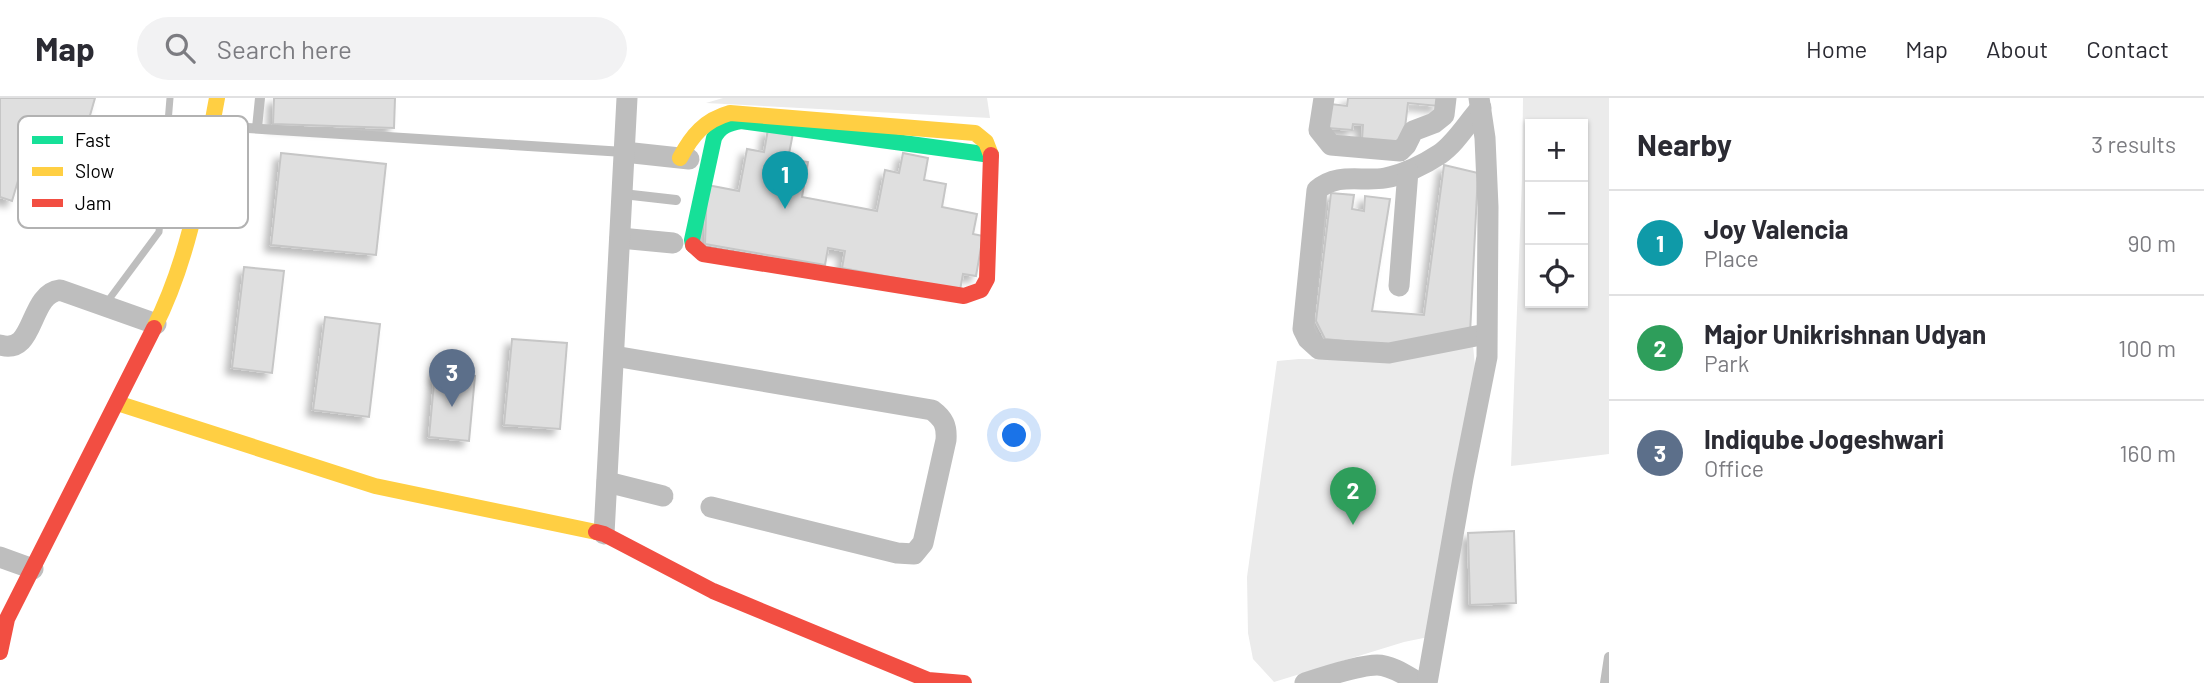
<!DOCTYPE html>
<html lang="en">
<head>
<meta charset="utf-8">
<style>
  :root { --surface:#fff; --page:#f2f2f3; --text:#2b2b33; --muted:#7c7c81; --line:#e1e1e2; --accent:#2563eb }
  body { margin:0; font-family:Barlow,sans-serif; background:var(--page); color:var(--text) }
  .controls { position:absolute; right:21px; top:21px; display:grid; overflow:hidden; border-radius:0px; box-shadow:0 2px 5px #0004 }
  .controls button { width:63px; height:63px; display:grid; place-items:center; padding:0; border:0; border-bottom:2px solid var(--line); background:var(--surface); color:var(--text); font:35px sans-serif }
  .you { position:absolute; left:1015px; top:338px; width:24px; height:24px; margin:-18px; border:5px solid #fff; border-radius:50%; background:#1a73e8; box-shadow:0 0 0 10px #1a73e833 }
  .badge { display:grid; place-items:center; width:46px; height:46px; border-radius:50%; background:var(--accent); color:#fff; font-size:23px; font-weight:700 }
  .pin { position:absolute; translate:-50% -58px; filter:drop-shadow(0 2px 4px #0008) }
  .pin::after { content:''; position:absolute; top:37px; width:24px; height:21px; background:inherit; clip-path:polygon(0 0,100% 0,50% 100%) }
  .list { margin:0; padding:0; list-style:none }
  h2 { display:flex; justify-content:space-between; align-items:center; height:91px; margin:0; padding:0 28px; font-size:30px }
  h2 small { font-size:23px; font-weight:400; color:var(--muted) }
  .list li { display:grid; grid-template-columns:46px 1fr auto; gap:21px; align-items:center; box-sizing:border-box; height:105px; padding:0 28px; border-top:2px solid var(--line) }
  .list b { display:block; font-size:26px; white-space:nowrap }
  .list p { margin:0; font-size:23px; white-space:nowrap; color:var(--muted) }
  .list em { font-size:23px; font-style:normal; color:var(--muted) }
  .icon { flex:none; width:38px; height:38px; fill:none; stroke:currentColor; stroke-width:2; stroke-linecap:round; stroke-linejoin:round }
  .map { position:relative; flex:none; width:1609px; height:585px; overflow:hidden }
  header { display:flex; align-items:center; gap:42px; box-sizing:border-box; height:98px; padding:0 35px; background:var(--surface); border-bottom:2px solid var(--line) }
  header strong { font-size:33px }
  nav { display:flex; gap:38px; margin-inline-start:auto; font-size:24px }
  .search { width:490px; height:63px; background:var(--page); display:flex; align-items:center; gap:18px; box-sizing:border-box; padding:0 24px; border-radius:38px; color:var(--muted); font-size:26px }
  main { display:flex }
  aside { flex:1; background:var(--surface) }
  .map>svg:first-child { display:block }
</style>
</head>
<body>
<header>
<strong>Map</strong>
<div class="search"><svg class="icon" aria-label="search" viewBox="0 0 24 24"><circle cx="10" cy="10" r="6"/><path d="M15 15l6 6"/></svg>Search here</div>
<nav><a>Home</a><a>Map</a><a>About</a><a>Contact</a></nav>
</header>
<main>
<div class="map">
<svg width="1609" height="585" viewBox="0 0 1609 585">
  <defs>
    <filter id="shadow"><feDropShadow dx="-6" dy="6" stdDeviation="3.5" flood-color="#0004"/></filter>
  </defs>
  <rect width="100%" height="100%" fill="#fff"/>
  <g fill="#ebebeb" fill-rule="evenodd">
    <path d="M723,0H987L990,20L706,5Z"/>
    <path d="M1523,0H1609V356L1511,368L1522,82ZM1530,26H1583V205H1530Z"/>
    <path d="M1473,247L1478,301L1438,537L1404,544L1274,584L1253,561L1248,535L1247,479L1277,263L1299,261L1373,262Z"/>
  </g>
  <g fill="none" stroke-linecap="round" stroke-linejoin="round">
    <path stroke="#bebebe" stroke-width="7" d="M110,200L159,134L170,0"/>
  </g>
  <g fill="#dfdfdf" stroke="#c6c6c6" stroke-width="2" filter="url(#shadow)">
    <path d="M0,0H95L72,80L23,66L12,103L0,99Z"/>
    <path d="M274,0H395L394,30L273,26Z"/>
    <path d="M1348,0H1439L1438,8L1408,5L1403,46L1362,41L1363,27L1353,26L1352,32L1328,30L1331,6L1347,8Z"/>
    <path d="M768,31L793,35L788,61L808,64L802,99L877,113L885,72L899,75L903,55L928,60L924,82L946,86L942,109L977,116L973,136L983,138L976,178L963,176L960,192L842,170L845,153L828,150L825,167L705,146L707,87L739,93L747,51L764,54Z"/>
    <path d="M281,55L386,66L376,157L271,147Z"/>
    <path d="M1444,67L1478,75L1470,236L1394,248L1325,241L1316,223L1331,95L1354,97L1352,111L1364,113L1365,98L1390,101L1372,213L1424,217Z"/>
    <path d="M244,169L284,173L272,275L232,270Z"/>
    <path d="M325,219L380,226L369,319L313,312Z"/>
    <path d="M512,241L567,245L560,331L504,327Z"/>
    <path d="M435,274L475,278L469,343L429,339Z"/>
    <path d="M1514,433L1516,505L1470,507L1468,435Z"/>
  </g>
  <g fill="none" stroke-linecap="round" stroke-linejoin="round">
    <g stroke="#bebebe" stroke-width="10">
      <path d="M215,28L624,54"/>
      <path d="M257,30L260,0"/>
      <path d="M623,96L676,102"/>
      <path d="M1605,585L1609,559"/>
    </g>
    <g stroke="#bebebe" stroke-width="21">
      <path d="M1324,0L1319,32L1331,47L1400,53L1406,47L1413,33L1434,25L1444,17L1446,0"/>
      <path d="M1481,10C1468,24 1456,45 1440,56C1425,66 1403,77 1385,80C1361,84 1338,74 1317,92L1303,231L1308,241L1319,251L1389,255L1486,236"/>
      <path d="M624,54L689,61"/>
      <path d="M620,140L673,145"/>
      <path d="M1399,188L1408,73"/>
      <path d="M0,247C36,258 28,196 60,192L156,226"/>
      <path d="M614,258L932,312C944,321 947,328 946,342L923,445L914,456L897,455L711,409"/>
      <path d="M607,384L663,398"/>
      <path d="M604,436L627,0"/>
      <path d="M0,459L33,471"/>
      <path d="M1305,585C1323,579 1359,567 1377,567C1391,567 1407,578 1419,585"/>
      <path d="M1427,585L1463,380L1487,259L1488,109L1485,40L1479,0"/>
    </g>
    <path stroke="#16e098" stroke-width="16" d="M693,147L692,142L714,40C720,28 729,25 741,23L991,57"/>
    <g stroke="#ffcf43" stroke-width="16">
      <path d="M680,60C692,37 705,22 730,15L975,35L986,44L991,57"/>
      <path d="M154,230C191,157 202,79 217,0"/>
      <path d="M117,305L375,388L596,434"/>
    </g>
    <g stroke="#f24e42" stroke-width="16">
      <path d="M693,147L703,156L964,198L981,192L987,181L991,57"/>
      <path d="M596,434L604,436L713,493L928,582L964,585"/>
      <path d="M0,554L7,521L154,230"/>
    </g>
  </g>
  <rect x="18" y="18" width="230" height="112" rx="10" fill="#fff" stroke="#b2b2b2" stroke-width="2"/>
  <rect x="32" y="38" width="31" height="8" fill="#16e098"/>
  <rect x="32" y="69" width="31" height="9" fill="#ffcf43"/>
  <rect x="32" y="101" width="31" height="8" fill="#f24e42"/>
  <g font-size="19" fill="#000">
    <text x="75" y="49">Fast</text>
    <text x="75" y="80">Slow</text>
    <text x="75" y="112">Jam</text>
  </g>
</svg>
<div class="controls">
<button>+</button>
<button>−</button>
<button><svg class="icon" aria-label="locate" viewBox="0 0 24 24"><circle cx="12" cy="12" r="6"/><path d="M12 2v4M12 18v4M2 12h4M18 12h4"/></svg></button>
</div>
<div class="you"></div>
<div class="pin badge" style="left:785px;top:111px;background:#0f9aa8">1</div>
<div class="pin badge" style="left:1353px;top:427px;background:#2e9e5b">2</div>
<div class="pin badge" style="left:452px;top:309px;background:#5c6f8a">3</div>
</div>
<aside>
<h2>Nearby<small>3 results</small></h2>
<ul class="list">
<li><span class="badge" style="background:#0f9aa8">1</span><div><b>Joy Valencia</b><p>Place</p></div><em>90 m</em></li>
<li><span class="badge" style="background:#2e9e5b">2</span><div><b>Major Unikrishnan Udyan</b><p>Park</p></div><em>100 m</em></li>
<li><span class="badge" style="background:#5c6f8a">3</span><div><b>Indiqube Jogeshwari</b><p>Office</p></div><em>160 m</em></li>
</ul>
</aside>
</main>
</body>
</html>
